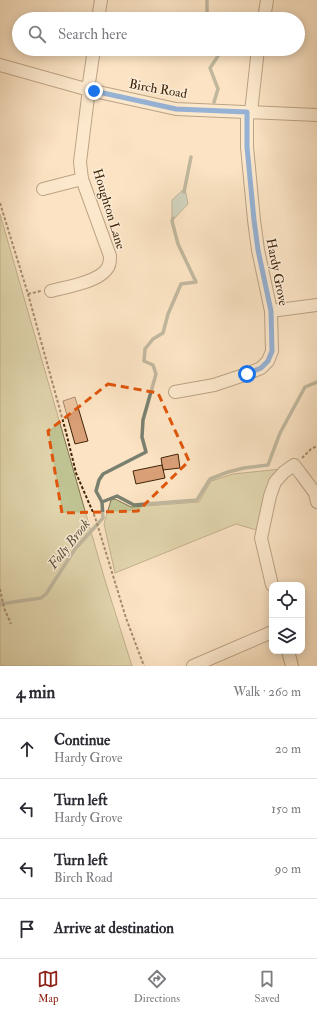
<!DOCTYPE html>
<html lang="en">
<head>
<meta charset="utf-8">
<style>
  :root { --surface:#fff; --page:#f2f2f3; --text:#2b2b33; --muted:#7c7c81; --line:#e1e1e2; --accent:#8f2418 }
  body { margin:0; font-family:"IM FELL Double Pica",serif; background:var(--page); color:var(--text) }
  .controls { position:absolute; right:12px; bottom:12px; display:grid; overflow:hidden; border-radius:8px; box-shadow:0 2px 10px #0003 }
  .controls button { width:36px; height:36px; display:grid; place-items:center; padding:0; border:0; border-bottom:1px solid var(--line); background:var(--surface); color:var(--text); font:20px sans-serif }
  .stop { position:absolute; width:12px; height:12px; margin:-9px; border:3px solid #1a73e8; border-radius:50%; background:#fff }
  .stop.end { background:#1a73e8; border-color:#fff; box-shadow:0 1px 4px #0008 }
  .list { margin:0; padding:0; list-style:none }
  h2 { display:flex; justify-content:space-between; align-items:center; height:52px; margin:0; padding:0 16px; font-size:17px }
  h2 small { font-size:13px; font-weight:400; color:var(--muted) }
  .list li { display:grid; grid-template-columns:26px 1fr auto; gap:12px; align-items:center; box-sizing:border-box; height:60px; padding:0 16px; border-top:1px solid var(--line) }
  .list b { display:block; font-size:15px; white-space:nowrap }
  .list p { margin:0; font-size:13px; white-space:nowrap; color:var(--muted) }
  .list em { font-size:13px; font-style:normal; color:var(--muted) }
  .icon { flex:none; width:22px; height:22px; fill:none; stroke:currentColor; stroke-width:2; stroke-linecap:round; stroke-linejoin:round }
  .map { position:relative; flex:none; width:317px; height:666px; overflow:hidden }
  .search { position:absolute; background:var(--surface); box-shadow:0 2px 10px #0003; left:12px; right:12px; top:12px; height:44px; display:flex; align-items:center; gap:10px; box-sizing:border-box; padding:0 14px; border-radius:22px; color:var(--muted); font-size:15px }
  .sheet { height:292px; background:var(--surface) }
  nav { display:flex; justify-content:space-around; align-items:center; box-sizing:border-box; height:56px; border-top:1px solid var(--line); background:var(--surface); font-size:11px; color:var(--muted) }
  nav a { display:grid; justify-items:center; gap:2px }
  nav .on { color:var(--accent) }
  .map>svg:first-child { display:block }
</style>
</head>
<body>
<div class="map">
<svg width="317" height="666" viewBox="0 0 317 666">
  <rect width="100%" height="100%" fill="#fbe3c3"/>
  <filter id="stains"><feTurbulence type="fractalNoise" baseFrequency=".005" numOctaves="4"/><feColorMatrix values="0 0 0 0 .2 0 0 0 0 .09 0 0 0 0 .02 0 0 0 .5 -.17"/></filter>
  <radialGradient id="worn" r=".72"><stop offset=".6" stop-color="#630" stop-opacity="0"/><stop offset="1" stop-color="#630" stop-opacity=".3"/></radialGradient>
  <g fill="#c0c393" stroke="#80744e">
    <path d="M0,214L104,577L132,666H0Z"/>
    <path d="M281,469L260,531L236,524L115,573L104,524L111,500L115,499L131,507L199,502L211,481L233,474Z"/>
  </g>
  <path fill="#9fbeb5" stroke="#798070" d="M185,188L188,204L172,221V200Z"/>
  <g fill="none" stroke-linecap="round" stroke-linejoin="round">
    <g stroke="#798070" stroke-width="3.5">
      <path d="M207,0V13L209,19"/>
      <path d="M214,102L218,89L210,68L222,50L221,49"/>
      <path d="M184,192L191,157"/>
      <path d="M102,502L96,491L99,480L103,474L146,452L142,437L143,420L156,374L153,365L144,361L145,349L153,339L163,333L168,314L181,284L196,282L178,244L172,221L173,218"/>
      <path d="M0,604L41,598L46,594L75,549L103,518L102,502L117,496L134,505L197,500L210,479L228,472L244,468L268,465L280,433L305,387L317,382"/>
    </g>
  </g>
  <g fill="#d99f77" stroke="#402409">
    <path d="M75,397L88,441L75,444L63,401Z"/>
    <path d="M178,454L180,468L163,470L161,458Z"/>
    <path d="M162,465L165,478L136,484L133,471Z"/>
  </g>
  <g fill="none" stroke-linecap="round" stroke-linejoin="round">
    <g stroke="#6f5438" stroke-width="14">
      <g id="minor">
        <path d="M98,19L101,0"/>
        <path d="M264,19L267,0"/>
        <path d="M0,65L82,88L90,87L94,91L176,109L317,115"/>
        <path d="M251,112L258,49"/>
        <path d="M43,189L82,179"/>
        <path d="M51,291C66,287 97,282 106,270C110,266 110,261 110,256L82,179L80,162L88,97L90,87L89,83L94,49"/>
        <path d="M271,311L317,305"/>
        <path d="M175,392L214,385L247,374L261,368L268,361L272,351L271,311L258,250L254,220L247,147V112"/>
        <path d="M272,585L261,538L270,496L275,482L284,472L294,465L301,474L315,493L317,502"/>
        <path d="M288,651L292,666"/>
        <path d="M193,666L272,632"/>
      </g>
    </g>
    <g stroke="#402409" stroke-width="2" stroke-dasharray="3 2" stroke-linecap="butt">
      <path d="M0,203L28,294L66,432L76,473L95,517L126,618L144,666"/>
      <path d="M28,294L41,291"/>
      <path d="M302,458L311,449L317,446"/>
      <path d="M0,589L4,608L11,624"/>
    </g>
    <use href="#minor" stroke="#fcedd8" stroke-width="12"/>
  </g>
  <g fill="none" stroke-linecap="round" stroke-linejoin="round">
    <path stroke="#1a73e8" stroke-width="5" d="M94,91L176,109L247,112V147L254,220L258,250L271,311L272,351L268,361L261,368L247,374"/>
  </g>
  <path d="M0 0H317V666H0ZM108,384L158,393L189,461L138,511L62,513L48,431Z" fill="#fbe3c3" fill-opacity=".55" fill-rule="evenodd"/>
  <path fill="none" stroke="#e0560c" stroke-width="3" stroke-dasharray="8 5" stroke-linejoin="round" d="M108,384L158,393L189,461L138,511L62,513L48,431Z"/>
  <g text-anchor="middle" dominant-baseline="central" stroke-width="3" stroke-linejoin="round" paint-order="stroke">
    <g font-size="13" fill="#402409" stroke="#fcedd8">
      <text transform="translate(158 89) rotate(10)">Birch Road</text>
      <text transform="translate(109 209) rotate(73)">Houghton Lane</text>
      <text transform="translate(277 272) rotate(79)">Hardy Grove</text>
    </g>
    <g font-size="14" font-style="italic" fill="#5c523d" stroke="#fcedd8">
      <text transform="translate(69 544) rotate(-52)">Folly Brook</text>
    </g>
  </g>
  <rect width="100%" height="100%" filter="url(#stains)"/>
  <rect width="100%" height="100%" fill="url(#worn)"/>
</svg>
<div class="controls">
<button><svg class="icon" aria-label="locate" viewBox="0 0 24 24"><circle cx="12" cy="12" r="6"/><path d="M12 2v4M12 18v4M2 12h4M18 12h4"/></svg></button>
<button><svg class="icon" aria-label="layers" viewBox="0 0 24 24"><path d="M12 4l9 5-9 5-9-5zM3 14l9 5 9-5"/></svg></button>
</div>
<div class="stop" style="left:247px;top:374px"></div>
<div class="stop end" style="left:94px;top:91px"></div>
<div class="search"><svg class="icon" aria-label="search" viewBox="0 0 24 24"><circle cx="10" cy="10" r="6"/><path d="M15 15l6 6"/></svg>Search here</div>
</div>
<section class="sheet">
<h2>4 min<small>Walk · 260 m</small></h2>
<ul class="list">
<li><svg class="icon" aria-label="ahead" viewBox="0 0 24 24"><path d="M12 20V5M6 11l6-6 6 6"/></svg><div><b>Continue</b><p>Hardy Grove</p></div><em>20 m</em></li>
<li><svg class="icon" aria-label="left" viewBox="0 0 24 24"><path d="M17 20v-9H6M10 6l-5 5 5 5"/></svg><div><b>Turn left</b><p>Hardy Grove</p></div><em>150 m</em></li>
<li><svg class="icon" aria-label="left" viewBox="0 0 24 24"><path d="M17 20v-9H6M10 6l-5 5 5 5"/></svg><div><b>Turn left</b><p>Birch Road</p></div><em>90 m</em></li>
<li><svg class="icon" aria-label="arrive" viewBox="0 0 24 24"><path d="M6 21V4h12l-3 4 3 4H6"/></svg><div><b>Arrive at destination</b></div></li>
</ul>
</section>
<nav>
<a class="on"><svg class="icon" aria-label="map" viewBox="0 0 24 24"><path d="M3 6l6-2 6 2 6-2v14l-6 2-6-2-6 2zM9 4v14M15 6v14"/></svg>Map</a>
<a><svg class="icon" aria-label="directions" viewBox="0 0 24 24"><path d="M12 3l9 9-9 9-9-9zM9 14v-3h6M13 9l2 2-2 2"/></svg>Directions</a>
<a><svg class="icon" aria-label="saved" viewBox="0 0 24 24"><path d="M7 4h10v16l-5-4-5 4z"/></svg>Saved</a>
</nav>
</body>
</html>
